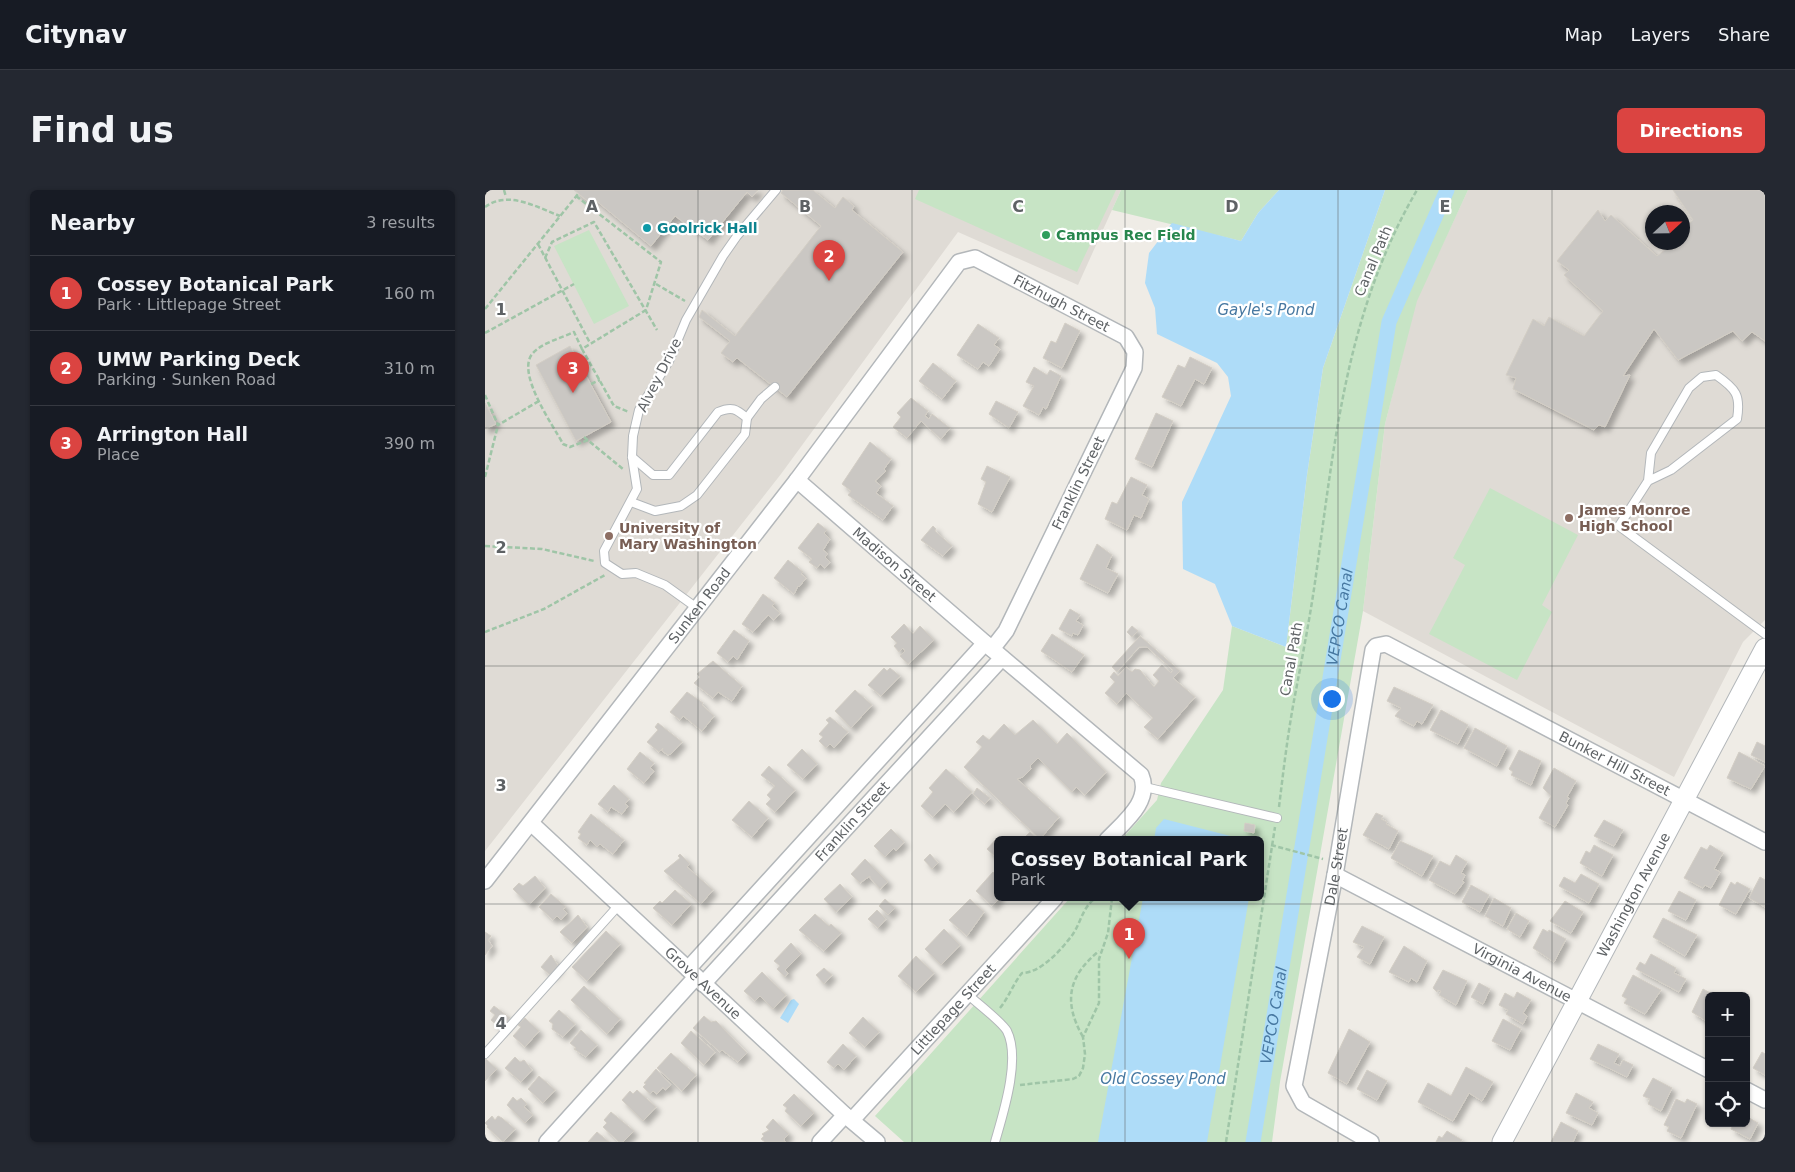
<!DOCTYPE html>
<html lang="en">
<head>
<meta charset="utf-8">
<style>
  :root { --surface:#171b24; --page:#242831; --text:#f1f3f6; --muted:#9ea1a6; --line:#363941; --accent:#db4441 }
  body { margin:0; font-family:"DejaVu Sans",sans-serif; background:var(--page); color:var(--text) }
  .controls { position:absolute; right:15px; bottom:15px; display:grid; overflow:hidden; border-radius:8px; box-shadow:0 1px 4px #0004 }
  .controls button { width:45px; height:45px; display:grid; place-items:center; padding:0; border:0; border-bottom:1px solid var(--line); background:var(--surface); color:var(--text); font:25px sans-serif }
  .compass { position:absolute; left:1160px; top:15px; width:45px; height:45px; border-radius:50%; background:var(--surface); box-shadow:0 1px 4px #0004; rotate:68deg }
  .you { position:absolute; left:846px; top:508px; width:18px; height:18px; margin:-12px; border:4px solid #fff; border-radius:50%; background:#1a73e8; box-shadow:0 0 0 8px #1a73e833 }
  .badge { display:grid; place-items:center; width:32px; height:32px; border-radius:50%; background:var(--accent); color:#fff; font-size:16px; font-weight:700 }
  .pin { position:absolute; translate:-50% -41px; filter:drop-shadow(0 1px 2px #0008) }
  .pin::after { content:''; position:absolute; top:26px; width:18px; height:15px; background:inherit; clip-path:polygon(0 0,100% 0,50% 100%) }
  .popup { position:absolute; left:509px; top:646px; width:270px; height:65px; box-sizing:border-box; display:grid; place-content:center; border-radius:8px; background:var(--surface); filter:drop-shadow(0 1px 4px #0005); font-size:16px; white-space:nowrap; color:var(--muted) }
  .popup b { font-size:19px; color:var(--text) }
  .popup::after { content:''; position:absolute; left:50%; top:100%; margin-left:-10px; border:10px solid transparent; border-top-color:var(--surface) }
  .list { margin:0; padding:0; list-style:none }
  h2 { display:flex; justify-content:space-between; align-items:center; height:65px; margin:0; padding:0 20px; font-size:21px }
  h2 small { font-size:16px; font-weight:400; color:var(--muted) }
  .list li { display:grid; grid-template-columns:32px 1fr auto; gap:15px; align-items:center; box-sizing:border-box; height:75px; padding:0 20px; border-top:1px solid var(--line) }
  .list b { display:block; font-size:19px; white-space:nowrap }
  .list p { margin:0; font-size:16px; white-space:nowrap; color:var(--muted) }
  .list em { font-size:16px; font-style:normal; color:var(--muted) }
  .icon { flex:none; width:28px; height:28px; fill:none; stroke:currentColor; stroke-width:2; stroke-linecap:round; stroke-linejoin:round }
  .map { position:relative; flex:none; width:1280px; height:952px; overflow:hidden; border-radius:8px }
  header { display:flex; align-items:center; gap:30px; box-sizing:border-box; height:70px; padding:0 25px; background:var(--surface); border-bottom:1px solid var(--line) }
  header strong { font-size:24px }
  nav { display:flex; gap:28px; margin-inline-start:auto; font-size:18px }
  .intro { display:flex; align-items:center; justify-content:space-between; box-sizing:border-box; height:120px; padding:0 30px }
  h1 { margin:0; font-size:35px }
  .button { padding:12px 22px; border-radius:8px; background:var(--accent); color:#fff; font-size:18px; font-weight:700 }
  main { display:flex; gap:30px; padding:0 30px }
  aside { flex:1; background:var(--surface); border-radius:8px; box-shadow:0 1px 4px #0004 }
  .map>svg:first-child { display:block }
</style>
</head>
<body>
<header>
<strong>Citynav</strong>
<nav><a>Map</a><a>Layers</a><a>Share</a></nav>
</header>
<div class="intro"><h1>Find us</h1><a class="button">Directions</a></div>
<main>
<aside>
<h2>Nearby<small>3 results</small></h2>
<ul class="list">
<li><span class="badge">1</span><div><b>Cossey Botanical Park</b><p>Park · Littlepage Street</p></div><em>160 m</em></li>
<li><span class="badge">2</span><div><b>UMW Parking Deck</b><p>Parking · Sunken Road</p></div><em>310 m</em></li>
<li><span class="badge">3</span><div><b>Arrington Hall</b><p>Place</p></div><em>390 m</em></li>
</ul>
</aside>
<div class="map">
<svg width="1280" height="952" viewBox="0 0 1280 952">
  <defs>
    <filter id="shadow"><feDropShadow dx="4.5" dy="4.5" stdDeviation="2.5" flood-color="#0004"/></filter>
  </defs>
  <rect width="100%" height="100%" fill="#efece6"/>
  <g fill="#dfdbd5" fill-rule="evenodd">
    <path d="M0,0H636L593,95L473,42L296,284L0,661Z"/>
    <path d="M983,0H1280V430L1258,452L1189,587L878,421L900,234L931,111ZM1168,22H1198V52H1168Z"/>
  </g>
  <g fill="#c7e4c5">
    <path d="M434,0H631L592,82L430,9Z"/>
    <path d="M636,0H794L773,23L756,51L627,20Z"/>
    <path d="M900,0H983L932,111L900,234L878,421L795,892L787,952H419L390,926L585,708H775V650H636L672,610L676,593L738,500L747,436L801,457L822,285L838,178Z"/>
    <path d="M104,40L144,116L109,134L69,56Z"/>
    <path d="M1005,298L1093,345L1057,415L1067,422L1032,490L944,444L980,375L968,368Z"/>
  </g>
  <g fill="#aedcf8">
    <path d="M794,0H900L838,178L822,285L801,457L747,436L730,394L698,379L697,312L746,206L743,187L732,173L672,144L670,118L660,93L664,63L687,33L756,51L773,23Z"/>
    <path d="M679,629L761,650H669L671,638Z"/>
    <path d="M658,708H764L722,952H613Z"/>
    <path d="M309,809L314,814L303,833L295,828L306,810Z"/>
  </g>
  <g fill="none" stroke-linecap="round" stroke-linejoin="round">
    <path stroke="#aedcf8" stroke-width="15" id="s1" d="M768,952L904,132L962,0"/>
  </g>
  <g fill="#cac7c3" stroke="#d3cec5" filter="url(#shadow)">
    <path d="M89,0H273L267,7L262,2L223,50L190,26L166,56L108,8L105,13Z"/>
    <path d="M298,0H328L350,18L358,7L369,16L367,20L418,62L302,207L252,168L248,172L236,163L245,151L214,127L217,120L250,146L336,36L296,3Z"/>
    <path d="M1188,0H1280V151L1267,142L1257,151L1248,141L1193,170L1169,139L1138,186L1145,185L1120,237L1114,235L1109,240L1028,199L1031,188L1021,185L1048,129L1059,136L1064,127L1099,146L1118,121L1079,85L1084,80L1072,71L1113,20L1120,31L1126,25L1172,66L1190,52H1198V39L1208,30Z"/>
    <path d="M580,133L595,141L577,178L558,168L566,151L571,153Z"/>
    <path d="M493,134L514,148L509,155L515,159L504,176L498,172L493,179L472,165Z"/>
    <path d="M85,156L126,232L91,251L51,175Z"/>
    <path d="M705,167L727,178L719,194L710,189L696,216L677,207L693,175L700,178Z"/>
    <path d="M448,173L471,191L457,209L434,191Z"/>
    <path d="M549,177L562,185L565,180L576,186L561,219L558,217L554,225L538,216L549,196L541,192Z"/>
    <path d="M426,208L443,221L440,226L444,229L447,224L465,238L456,249L436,231L422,248L408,237L416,227L412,223Z"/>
    <path d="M511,211L533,222L524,238L504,224Z"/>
    <path d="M0,213L11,234L0,239Z"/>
    <path d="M671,223L688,231L667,277L650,269Z"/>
    <path d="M385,252L406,269L399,279L401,281L390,291L396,296L391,303L408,316L398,330L363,305L366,301L357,294Z"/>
    <path d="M502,276L525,287L507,322L493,314L501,292L496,289Z"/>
    <path d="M646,287L662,295L657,305L664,309L656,328L649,325L642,340L620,329L627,312L632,314Z"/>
    <path d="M333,333L342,340L339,343L345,349L338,360L343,364L340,367L345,372L340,378L335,374L332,378L324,372L327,369L313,358Z"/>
    <path d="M448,336L451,339L450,341L467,356L458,366L436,350Z"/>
    <path d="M612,354L627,365L621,378L633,384L623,403L595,389Z"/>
    <path d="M303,370L318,382L316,384L321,388L314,397L313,396L309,404L289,388Z"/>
    <path d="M278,404L290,413L287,416L295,423L289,430L283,425L268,442L257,434Z"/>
    <path d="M585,419L595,425L591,431L598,435L593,445L588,443L587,446L574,439Z"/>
    <path d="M419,434L428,444L435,436L449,450L423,474L415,466L420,461L418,458L414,462L409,456L412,453L406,447Z"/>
    <path d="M647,436L653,441L647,447L642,442Z"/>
    <path d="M249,440L264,451L252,470L248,466L243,472L232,463Z"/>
    <path d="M567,444L599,465L587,482L556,461Z"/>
    <path d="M655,446L695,481L688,488L710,507L673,549L659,537L668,528L641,503L632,514L620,503L630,492L625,487L629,482L633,486L641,477L647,482L650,479L655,480L669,497L674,491L668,485L677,475L686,483L688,480L662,457H654L632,482L627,477Z"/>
    <path d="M228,471L257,496L247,511L233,502L228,508L209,493L215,487L212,484Z"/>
    <path d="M399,478L402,481L405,478L415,486L396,506L383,495Z"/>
    <path d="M909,497L948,515L937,534L932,531L929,536L910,526L916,518L902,511Z"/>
    <path d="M370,500L387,515L366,538L350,521Z"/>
    <path d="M202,502L218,513L217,515L229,526L217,541L202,529L198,526L195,530L185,522Z"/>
    <path d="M956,520L983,535L973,554L945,540Z"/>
    <path d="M345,527L363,542L349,558L345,554L341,558L334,551L338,547L334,544L344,533L341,530Z"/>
    <path d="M548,530L572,554L582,543L621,582L600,605L591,597L587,602L553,568L545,576L546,579L538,587L532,589L574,627L555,649L479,577L497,557L491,552L498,545L504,550L519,534L530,545Z"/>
    <path d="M173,533L197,552L186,564L183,565L177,561L178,558L174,562L162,552L173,540L170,537Z"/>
    <path d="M990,538L1022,556L1012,576L979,558Z"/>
    <path d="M1272,552L1280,556V572L1266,565Z"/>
    <path d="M317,559L332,574L318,589L302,575Z"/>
    <path d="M1034,560L1056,571L1046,595L1026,585L1028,582L1024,579Z"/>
    <path d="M155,562L169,573L165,578L169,581L159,593L142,579Z"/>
    <path d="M1254,562L1280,576L1266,599L1242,588Z"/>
    <path d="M284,576L310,600L290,622L281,614L286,609L282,605L290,596L276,585Z"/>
    <path d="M1069,578L1091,591L1082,607L1084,608L1081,613L1083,615L1070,637L1054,628L1066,606L1058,598Z"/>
    <path d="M461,579L487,602L469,622L460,614L448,627L436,616L448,602L444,598Z"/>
    <path d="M129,595L144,609L140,614L143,616L137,624L126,617L123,622L113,614Z"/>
    <path d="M492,598L505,608L500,614L488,604Z"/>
    <path d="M264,611L283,628L267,647L247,630Z"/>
    <path d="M891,623L898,626L896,629L902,632L901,634L913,641L904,659L878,645Z"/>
    <path d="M106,624L139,650L128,664L115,654L112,657L105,650L102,655L93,648L96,644L93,642Z"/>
    <path d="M1119,630L1138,640L1129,656L1109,646Z"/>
    <path d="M760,633L770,635L769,643L759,641Z"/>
    <path d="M406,639L419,652L411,661L409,658L400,667L389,656Z"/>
    <path d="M545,642L554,650H537Z"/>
    <path d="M513,647L516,650H513V669L502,659Z"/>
    <path d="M915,651L948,666L937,686L906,668Z"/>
    <path d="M1109,655L1128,665L1117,686L1095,673L1101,661L1105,663Z"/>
    <path d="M1225,655L1238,663L1229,679L1235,682L1226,698L1220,695L1218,698L1199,688L1216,657L1222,660Z"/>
    <path d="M195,664L205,674L202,677L228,700L216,714L179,681L195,668L193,666Z"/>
    <path d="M445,664L453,673L447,679L439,670Z"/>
    <path d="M971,665L982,672L976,683L980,685L977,691L979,692L970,704L944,690L955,671L965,676Z"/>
    <path d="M380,669L403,692L395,699L385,688V686L375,693L366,684Z"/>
    <path d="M508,682L513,686V708H515L507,716L491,701Z"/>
    <path d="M1096,684L1114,694L1104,713L1074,696L1079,687L1090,693Z"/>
    <path d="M50,686L60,698L44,715L28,699L34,693L38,696Z"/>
    <path d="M1275,687L1280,690V717L1264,708Z"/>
    <path d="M1246,692L1250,695L1252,692L1265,699L1251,724L1234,715Z"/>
    <path d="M355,694L367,707L351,722L339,709Z"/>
    <path d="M986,695L1004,705L995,722L977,712Z"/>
    <path d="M190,700L206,714L187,735L168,718L175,711L177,713Z"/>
    <path d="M1194,701L1211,710L1201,730L1183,721Z"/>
    <path d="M66,704L81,717L78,719L82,723L76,730L72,726L68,730L54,717Z"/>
    <path d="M1009,708L1026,718L1018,736L1000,726Z"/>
    <path d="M400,709L410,718L403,725L394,716Z"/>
    <path d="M485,709L499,722L482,746L464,730Z"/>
    <path d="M1080,711L1098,722L1086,743L1065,731Z"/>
    <path d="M392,720L401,729L393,738L383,729Z"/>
    <path d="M1031,723L1044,731L1035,747L1022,739Z"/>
    <path d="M330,724L344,736L346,734L356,743L339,761L314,740Z"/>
    <path d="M93,725L102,737L87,753L75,742Z"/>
    <path d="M1178,728L1212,745L1200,766L1168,747Z"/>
    <path d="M877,736L899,747L885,774L872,767L879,757L868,752Z"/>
    <path d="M459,739L475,755L456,775L440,759Z"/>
    <path d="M1058,739L1063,742L1064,740L1081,749L1069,772L1048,758Z"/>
    <path d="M121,741L135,754L102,791L87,777Z"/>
    <path d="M0,742L6,746L3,750L7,756L0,765Z"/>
    <path d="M306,753L316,764L300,780L303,783L300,787L292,779L295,776L289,771Z"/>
    <path d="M919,756L942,771L932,792L926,788L924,792L904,782Z"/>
    <path d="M1166,764L1191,778L1189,783L1201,789L1194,802L1151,779L1155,772L1160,775Z"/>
    <path d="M66,765L74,777L66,786L56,777Z"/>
    <path d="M431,766L449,783L431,802L413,786Z"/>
    <path d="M339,778L347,785L339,794L331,785Z"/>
    <path d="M958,780L982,791L971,815L954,805L956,801L953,800L952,802L948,798Z"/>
    <path d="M277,782L301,805L288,819L275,806L270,811L259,801Z"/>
    <path d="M1148,785L1176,800L1160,824L1139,813L1142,809L1137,806Z"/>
    <path d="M994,793L1005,799L998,814L986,807Z"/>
    <path d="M99,796L135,829L122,844L86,810Z"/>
    <path d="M1218,799L1231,806H1224V833L1207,822Z"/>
    <path d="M1032,802L1046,810L1038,823L1042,826L1038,834L1021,824L1023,820L1014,815L1020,803L1029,808Z"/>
    <path d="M9,816L25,828L16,839L6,830L10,825L5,821Z"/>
    <path d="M74,820L90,834L78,847L67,839L68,834L64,831Z"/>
    <path d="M219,826L226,832L231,831L262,863L253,872L237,860L235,862L208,838Z"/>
    <path d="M378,827L394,842L380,857L364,843Z"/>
    <path d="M40,828L54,841L40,857L28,846L36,837L33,835Z"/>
    <path d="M1018,829L1036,839L1025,860L1007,851Z"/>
    <path d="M864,839L885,852L862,894L843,883Z"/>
    <path d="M96,840L112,855L101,867L89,859L91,858L85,853Z"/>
    <path d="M206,841L230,862L219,875L196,853Z"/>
    <path d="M358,854L371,866L359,880L353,874L349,878L342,872Z"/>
    <path d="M1113,854L1134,864L1129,873L1135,876L1138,870L1148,875L1142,887L1105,869Z"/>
    <path d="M1277,862L1280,864V885L1268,878Z"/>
    <path d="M186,863L211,885L197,901L172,878Z"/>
    <path d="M30,867L35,872L39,870L47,880L36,892L20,878Z"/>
    <path d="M1,869L12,879L0,891V870Z"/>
    <path d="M981,877L1008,892L997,911L984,903L968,931L933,912L943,893L966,906Z"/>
    <path d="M171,879L186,895L180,900L178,897L172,904L168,901L165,904L158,897L161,894L159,893Z"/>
    <path d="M882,880L902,891L892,910L872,899Z"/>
    <path d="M54,886L70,900L58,913L43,899Z"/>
    <path d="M1168,888L1187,898L1176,921L1163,914L1165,909L1158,906Z"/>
    <path d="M152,900L171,917L158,931L137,910L145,901L148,904Z"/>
    <path d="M1091,903L1108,912L1104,918L1113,923L1107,935L1081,923Z"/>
    <path d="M309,904L329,923L316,936L300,921L302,918L298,915Z"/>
    <path d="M28,907L32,911L36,908L42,914L39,917L48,925L40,933L22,915Z"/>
    <path d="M1191,909L1200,913L1202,909L1212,914L1196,948L1182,941L1184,937L1179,935Z"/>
    <path d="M126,922L149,941L138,952H134L118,937L122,933L119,930Z"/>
    <path d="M7,926L10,930L13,926L17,928L30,939L18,952L2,937L3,936L0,933Z"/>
    <path d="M1261,926L1273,933L1265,949L1246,939L1249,933H1261Z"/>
    <path d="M288,929L304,944L299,949L300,952H280L276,949L279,946L277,944L284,940L281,937Z"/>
    <path d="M1076,932L1093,941L1088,952H1066Z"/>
    <path d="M962,941L977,950L976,952H951L954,946L957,948Z"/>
    <path d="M112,942L124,952H103Z"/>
  </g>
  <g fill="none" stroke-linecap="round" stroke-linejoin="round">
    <g stroke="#b3b7ba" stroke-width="10">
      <g id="service">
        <path d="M147,267L168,285H184L233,222C247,216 251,219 262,228"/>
        <path d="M1163,291L1166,263L1204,198L1217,187L1231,185C1251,199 1256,205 1252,229L1186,280L1163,291L1134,336L1280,444"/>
        <path d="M146,312L170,321L196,316L212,305L260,244L262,228L276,209L290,197"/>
        <path d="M212,418L180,395L151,383L137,384L120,373L119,361L152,299L147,267L148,246L154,220L184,171L201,130L238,66L252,46L291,0"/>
        <path d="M660,597L792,628"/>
        <path d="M482,804C491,812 517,832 522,841C536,869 518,924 510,952"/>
        <path d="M0,864L134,715"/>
      </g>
    </g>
    <g stroke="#b3b7ba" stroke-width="18">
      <g id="minor">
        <path id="s2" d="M312,290L507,459L656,585C667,611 639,632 622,650"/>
        <path id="s3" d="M46,633L360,925L392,952"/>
        <path id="s4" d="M850,685L1224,880"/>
        <path id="s5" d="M0,691L312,290L474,72L490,68L641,147L650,162L649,178L521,441L507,459"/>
        <path d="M203,779L500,453"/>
        <path id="s6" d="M218,794L517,468"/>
        <path d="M1261,900L1280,910"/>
        <path id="s7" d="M367,930L570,708"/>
        <path d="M62,952L211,787"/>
        <path d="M335,952L360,925"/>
        <path id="s8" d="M886,952L818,913L809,896L850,685L888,460L891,456L901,454L1280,652"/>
      </g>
    </g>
    <g stroke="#b3b7ba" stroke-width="21">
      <g id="tertiary">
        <path id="s9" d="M1017,952L1280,458"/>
      </g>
    </g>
    <g stroke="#9fc5a7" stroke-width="2.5" stroke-dasharray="5 2.5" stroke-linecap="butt">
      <path d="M19,0L21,7"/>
      <path d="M91,6L176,72L161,120L97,159L129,216L144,222"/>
      <path d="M0,17C23,0 51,17 75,26"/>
      <path d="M53,54L105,153"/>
      <path d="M60,68L67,52L109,32L172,140"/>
      <path d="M171,94L200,111"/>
      <path d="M0,119L93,4"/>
      <path d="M0,143L89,94"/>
      <path d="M97,159L89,142C76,148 57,153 48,163C30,182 68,235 78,254L85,257L103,250"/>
      <path d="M106,194L115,190"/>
      <path d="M0,205L13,235L54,211"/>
      <path d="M99,247L138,279"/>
      <path d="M0,287L13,235"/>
      <path d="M0,356L57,359L109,371"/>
      <path d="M0,442L59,419L120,385"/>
      <path d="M794,617C798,584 802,550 808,516C816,473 825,429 831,385C850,250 861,122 932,0"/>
      <path d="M786,655L838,669"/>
      <path d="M515,818C524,807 528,794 537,783C556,783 577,759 588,744C596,732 598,716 611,708"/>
      <path d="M598,847C578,812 583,786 614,761"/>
      <path d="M535,895L588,889L594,886L598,878L600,864L598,847L614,813V769L623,743L627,708"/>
      <path d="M741,952L790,637"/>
    </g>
    <use href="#service" stroke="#fff" stroke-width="8"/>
    <use href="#minor" stroke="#fff" stroke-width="15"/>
    <use href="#tertiary" stroke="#fff" stroke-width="19"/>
  </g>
  <path fill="none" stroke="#5e6265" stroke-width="1" stroke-opacity="0.55" d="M213,0V952M427,0V952M640,0V952M853,0V952M1067,0V952M0,238H1280M0,476H1280M0,714H1280"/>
  <circle fill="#0f9aa8" stroke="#fff" stroke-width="2" cx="162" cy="38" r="5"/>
  <circle fill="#2e9e5b" stroke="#fff" stroke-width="2" cx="561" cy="45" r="5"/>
  <g fill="#8d6e63" stroke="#fff" stroke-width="2">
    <circle cx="1084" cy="328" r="5"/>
    <circle cx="124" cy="346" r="5"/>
  </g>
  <g text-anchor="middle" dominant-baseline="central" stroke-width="4.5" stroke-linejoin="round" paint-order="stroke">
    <g font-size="14" font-weight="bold" fill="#0d838f" stroke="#fff" text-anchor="start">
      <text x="172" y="38">Goolrick Hall</text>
    </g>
    <g font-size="14" font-weight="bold" fill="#27864d" stroke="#fff" text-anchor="start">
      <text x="571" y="45">Campus Rec Field</text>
    </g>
    <g font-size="14" fill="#5e6265" stroke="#fff">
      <text transform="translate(888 71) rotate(-67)">Canal Path</text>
      <text stroke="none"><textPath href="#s5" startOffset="894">Fitzhugh Street</textPath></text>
      <text transform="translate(174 185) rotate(-63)">Alvey Drive</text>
      <text transform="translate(593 293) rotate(-64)">Franklin Street</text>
      <text stroke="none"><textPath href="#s2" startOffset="129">Madison Street</textPath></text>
      <text stroke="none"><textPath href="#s5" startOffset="349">Sunken Road</textPath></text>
      <text transform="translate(806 469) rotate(-80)">Canal Path</text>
      <text stroke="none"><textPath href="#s8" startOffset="814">Bunker Hill Street</textPath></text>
      <text stroke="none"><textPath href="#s6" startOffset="221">Franklin Street</textPath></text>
      <text stroke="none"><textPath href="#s8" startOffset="321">Dale Street</textPath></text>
      <text stroke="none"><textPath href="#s9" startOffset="280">Washington Avenue</textPath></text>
      <text stroke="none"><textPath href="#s4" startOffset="211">Virginia Avenue</textPath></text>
      <text stroke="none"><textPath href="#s3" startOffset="235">Grove Avenue</textPath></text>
      <text stroke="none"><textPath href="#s7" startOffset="150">Littlepage Street</textPath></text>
    </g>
    <g font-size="14" font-weight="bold" fill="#785e54" stroke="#fff" text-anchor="start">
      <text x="1094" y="320">James Monroe<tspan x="1094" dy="16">High School</tspan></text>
      <text x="134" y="338">University of<tspan x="134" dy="16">Mary Washington</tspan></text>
    </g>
    <g font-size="15" font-style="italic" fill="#4778a1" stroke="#fff">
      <text x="781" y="120">Gayle's Pond</text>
      <text stroke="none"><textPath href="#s1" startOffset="532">VEPCO Canal</textPath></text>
      <text stroke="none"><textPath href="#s1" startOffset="128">VEPCO Canal</textPath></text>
      <text x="678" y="889">Old Cossey Pond</text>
    </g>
  </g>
  <g font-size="16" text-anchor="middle" font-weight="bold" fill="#5e6265" stroke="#fff" stroke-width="4.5" stroke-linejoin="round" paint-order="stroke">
    <text x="107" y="22">A</text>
    <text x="320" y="22">B</text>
    <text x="533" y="22">C</text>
    <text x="747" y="22">D</text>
    <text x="960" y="22">E</text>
    <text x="16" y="125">1</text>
    <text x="16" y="363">2</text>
    <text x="16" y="601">3</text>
    <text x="16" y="839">4</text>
  </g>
</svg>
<div class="controls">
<button>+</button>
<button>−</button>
<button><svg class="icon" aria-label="locate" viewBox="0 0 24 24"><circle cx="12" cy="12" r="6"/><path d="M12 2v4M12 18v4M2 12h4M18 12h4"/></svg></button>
</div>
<svg class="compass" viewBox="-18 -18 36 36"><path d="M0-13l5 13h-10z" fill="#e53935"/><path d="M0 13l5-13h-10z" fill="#9ea1a6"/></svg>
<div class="you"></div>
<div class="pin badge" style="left:644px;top:769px">1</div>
<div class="popup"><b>Cossey Botanical Park</b>Park</div>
<div class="pin badge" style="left:344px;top:91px">2</div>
<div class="pin badge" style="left:88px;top:203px">3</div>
</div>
</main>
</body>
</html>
